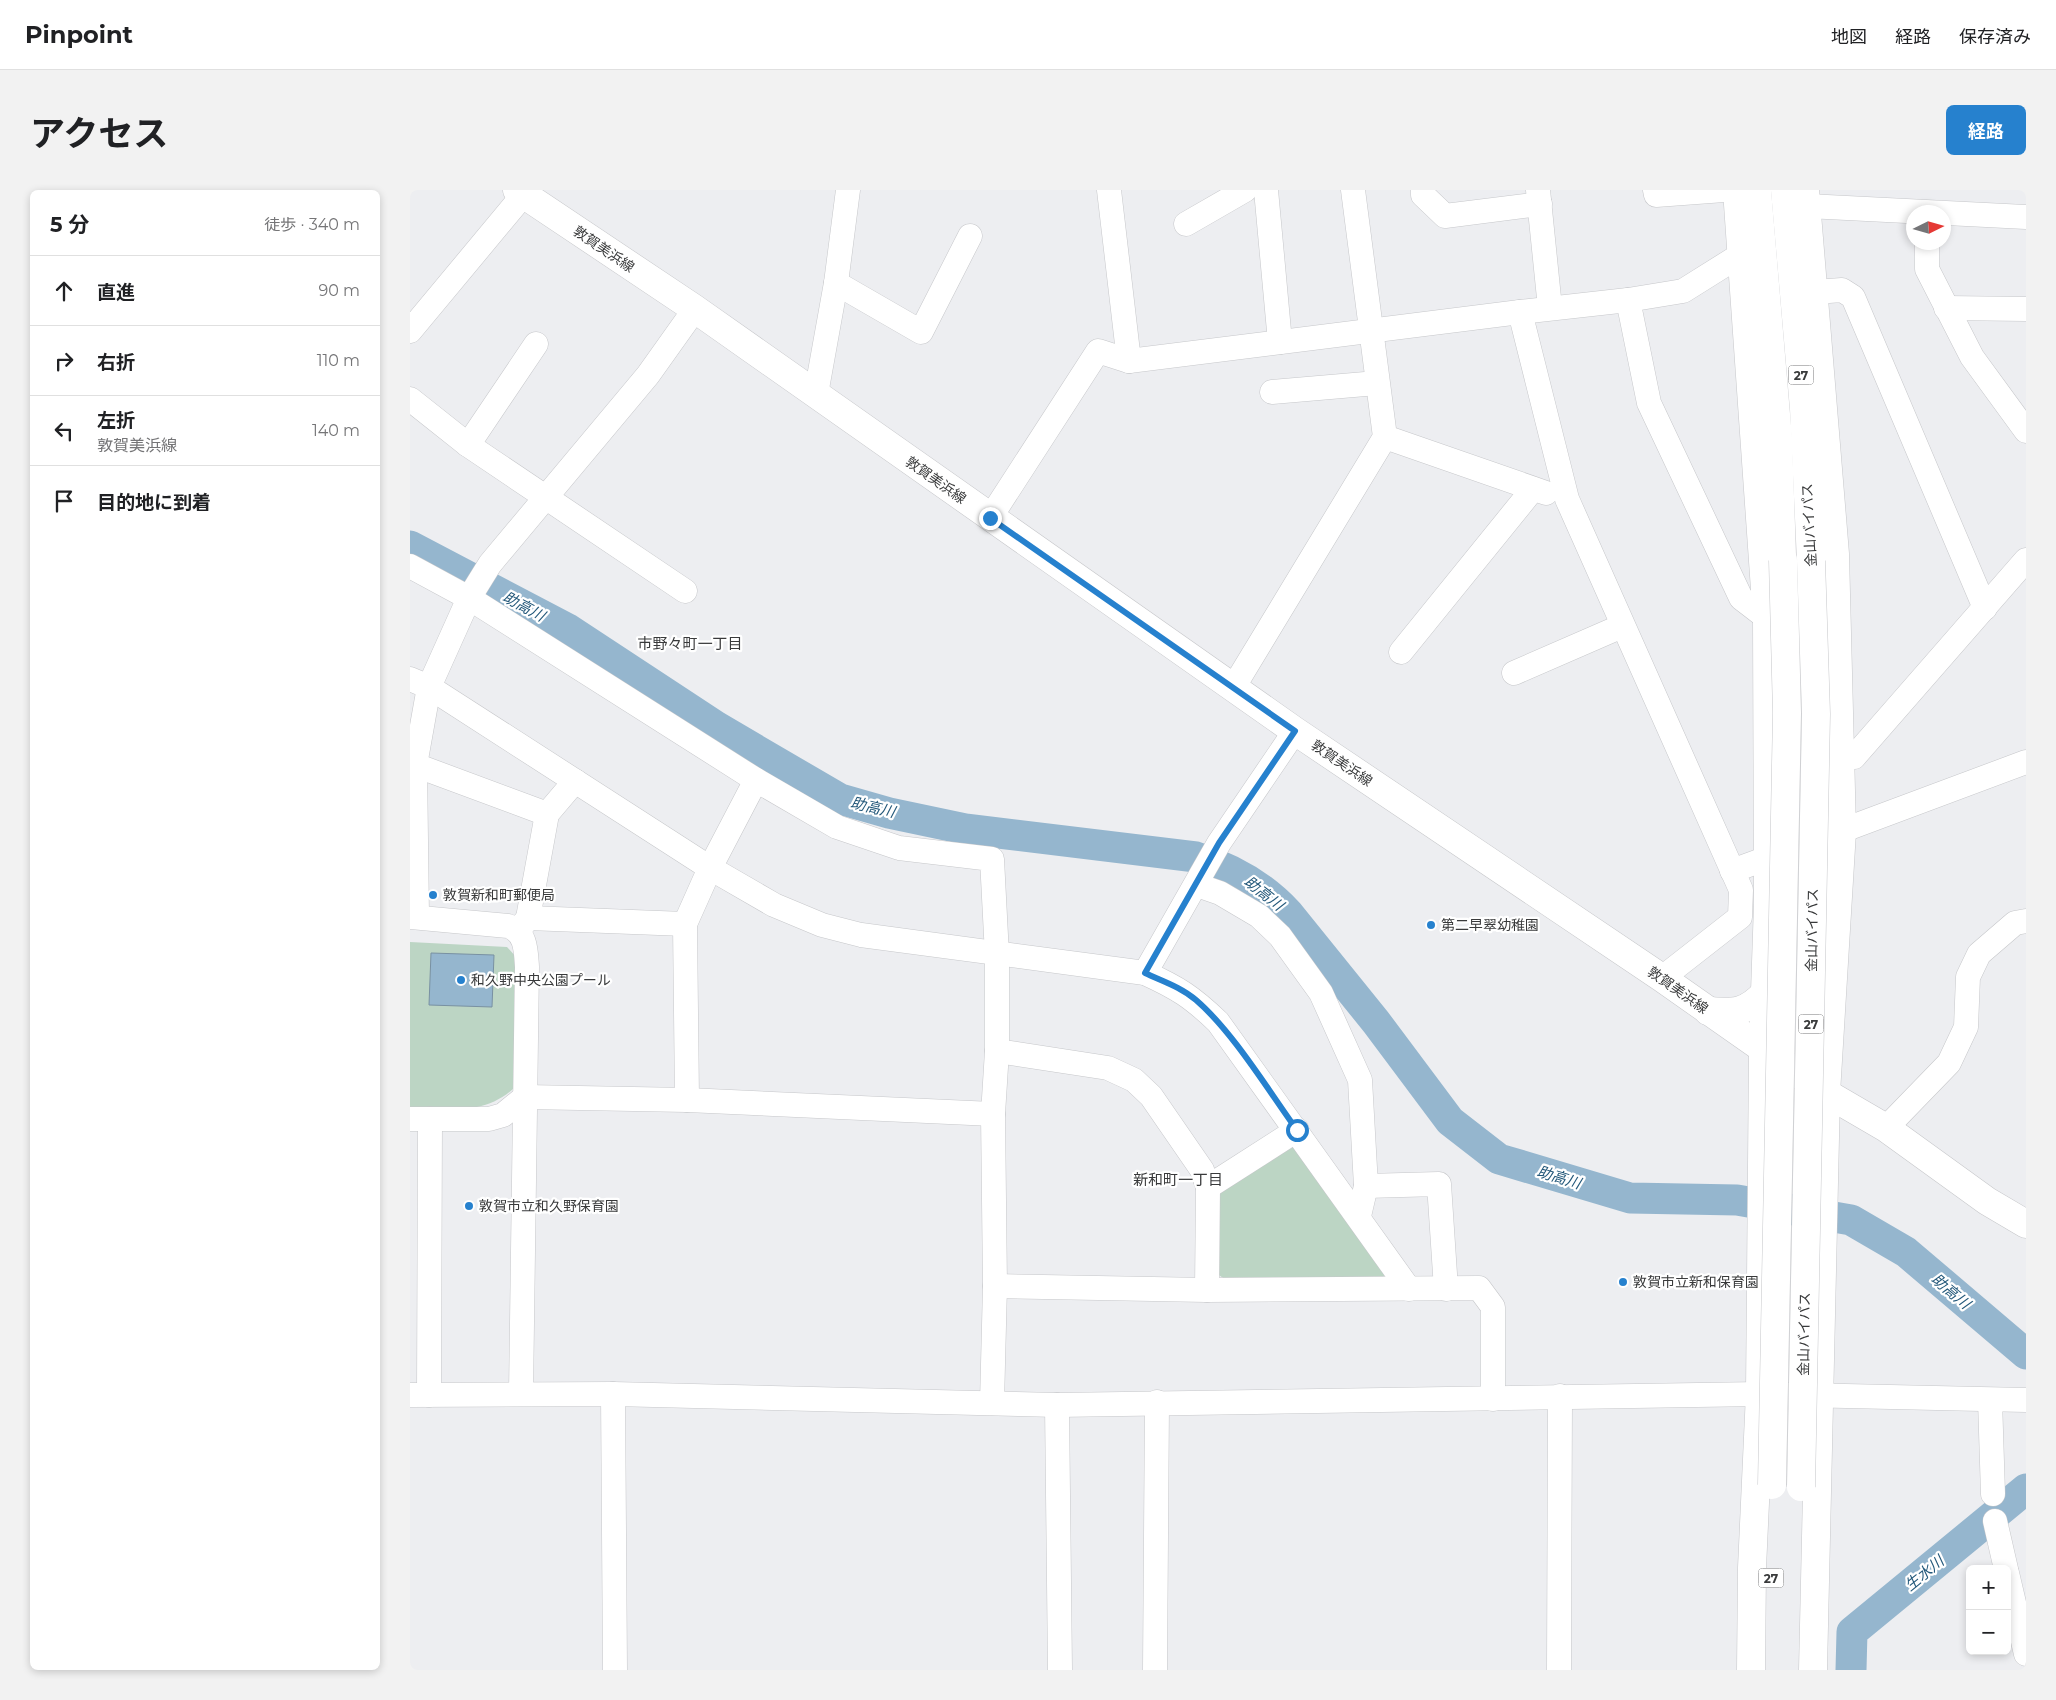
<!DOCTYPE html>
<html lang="ja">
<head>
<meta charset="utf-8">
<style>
  :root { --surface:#fff; --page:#f2f2f2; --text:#202124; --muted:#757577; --line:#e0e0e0; --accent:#2681ce }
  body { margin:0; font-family:Montserrat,"Noto Sans JP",sans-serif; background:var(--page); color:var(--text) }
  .controls { position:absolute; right:15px; bottom:15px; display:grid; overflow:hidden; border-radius:8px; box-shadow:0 2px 8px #0003 }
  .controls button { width:45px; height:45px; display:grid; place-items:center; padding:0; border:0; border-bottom:1px solid var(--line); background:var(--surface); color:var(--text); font:25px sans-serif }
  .compass { position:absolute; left:1496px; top:15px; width:45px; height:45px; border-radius:50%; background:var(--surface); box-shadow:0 2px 8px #0003; rotate:85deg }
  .stop { position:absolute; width:15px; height:15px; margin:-11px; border:4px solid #2681ce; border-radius:50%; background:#fff }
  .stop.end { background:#2681ce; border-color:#fff; box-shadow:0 1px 5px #0008 }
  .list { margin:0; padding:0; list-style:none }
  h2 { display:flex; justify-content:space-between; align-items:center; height:65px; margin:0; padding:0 20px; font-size:21px }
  h2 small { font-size:16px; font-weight:400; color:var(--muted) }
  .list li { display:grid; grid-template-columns:32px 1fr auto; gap:15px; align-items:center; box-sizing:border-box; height:70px; padding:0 20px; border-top:1px solid var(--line) }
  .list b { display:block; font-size:19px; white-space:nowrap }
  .list p { margin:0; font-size:16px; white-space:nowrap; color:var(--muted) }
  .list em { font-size:16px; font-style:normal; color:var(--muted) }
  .icon { flex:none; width:28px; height:28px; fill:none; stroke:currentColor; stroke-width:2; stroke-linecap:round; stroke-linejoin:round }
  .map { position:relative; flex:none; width:1616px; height:1480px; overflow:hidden; border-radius:8px }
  header { display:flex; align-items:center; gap:30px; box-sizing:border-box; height:70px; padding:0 25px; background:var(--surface); border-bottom:1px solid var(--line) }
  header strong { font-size:24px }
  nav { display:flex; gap:28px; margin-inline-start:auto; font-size:18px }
  .intro { display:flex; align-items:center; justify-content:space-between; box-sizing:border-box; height:120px; padding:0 30px }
  h1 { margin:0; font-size:35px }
  .button { padding:12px 22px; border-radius:8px; background:var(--accent); color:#fff; font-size:18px; font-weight:700 }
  main { display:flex; gap:30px; padding:0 30px }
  aside { flex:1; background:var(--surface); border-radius:8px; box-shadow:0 2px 8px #0003 }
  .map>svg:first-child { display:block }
</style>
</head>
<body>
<header>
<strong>Pinpoint</strong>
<nav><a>地図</a><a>経路</a><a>保存済み</a></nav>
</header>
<div class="intro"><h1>アクセス</h1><a class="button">経路</a></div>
<main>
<aside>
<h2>5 分<small>徒歩 · 340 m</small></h2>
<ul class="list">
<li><svg class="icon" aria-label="ahead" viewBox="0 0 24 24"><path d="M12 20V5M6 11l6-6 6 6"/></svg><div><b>直進</b></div><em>90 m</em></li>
<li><svg class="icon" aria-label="right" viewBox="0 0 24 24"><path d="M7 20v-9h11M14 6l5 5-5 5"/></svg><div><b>右折</b></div><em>110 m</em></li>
<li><svg class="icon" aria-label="left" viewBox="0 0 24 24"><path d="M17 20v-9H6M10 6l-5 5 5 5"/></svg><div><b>左折</b><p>敦賀美浜線</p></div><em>140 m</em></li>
<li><svg class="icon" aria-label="arrive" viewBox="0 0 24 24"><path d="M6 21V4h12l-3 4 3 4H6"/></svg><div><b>目的地に到着</b></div></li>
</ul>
</aside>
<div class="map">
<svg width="1616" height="1480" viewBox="0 0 1616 1480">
  <rect width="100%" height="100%" fill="#edeef1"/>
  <g fill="#bcd5c4">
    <path d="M0,752L97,757L107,768L105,897C77,925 37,920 0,920Z"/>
    <path d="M883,956L976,1084L970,1091H818L804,1082L808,1001Z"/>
  </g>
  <path fill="#95b6ce" stroke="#7991a2" d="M21,763L84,765L82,817L19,815Z"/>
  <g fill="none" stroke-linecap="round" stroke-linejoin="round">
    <g stroke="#95b6ce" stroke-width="31">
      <path d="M0,356L158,439L307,537L430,609L479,623L555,639L786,667C822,678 852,695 878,723L966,832L1040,931L1089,969L1220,1008L1327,1010L1441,1030L1496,1062L1616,1164"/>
      <path d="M1441,1480L1442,1442L1616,1299"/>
    </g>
    <g stroke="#c6c7ca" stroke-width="25">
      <g id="minor">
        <path d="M699,0L719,171"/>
        <path d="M856,0L870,152"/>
        <path d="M1013,0V5L1035,26L1130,14"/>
        <path d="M1128,0L1140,118"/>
        <path d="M1245,0L1246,5L1314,0"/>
        <path d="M1397,16L1616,27"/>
        <path d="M776,34L835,0"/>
        <path d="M1517,52V79L1562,167L1616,241"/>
        <path d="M426,93L511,142L560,46"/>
        <path d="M1405,102L1432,100L1443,107L1575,418"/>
        <path d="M1218,110L1239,213L1331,408L1357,428"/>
        <path d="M1536,118L1616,119"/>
        <path d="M1110,122L1157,309L1331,700L1330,727L1252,788"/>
        <path d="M0,141L114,4"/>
        <path d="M862,202L967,193"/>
        <path d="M406,204L426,93L438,0"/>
        <path d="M0,209L58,255L275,401"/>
        <path d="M975,247L1136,303"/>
        <path d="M58,255L126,154"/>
        <path d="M580,328L688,161L719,171L1110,122L1218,110L1273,101L1332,64"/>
        <path d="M0,376L59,408L346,590L427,637L489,658L582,669L587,765V861L583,924L585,1096L582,1213"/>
        <path d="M991,462L1123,299"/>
        <path d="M1104,483L1212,436"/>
        <path d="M0,489L19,497L300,678L364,715L412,735L451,745L735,783C768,798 782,807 808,832L999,1099"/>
        <path d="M823,498L975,247L943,0"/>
        <path d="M1429,568L1444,567L1616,370"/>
        <path d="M5,575L137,624"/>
        <path d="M1415,647L1616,572"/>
        <path d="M1322,681L1374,662"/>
        <path d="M787,695L810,703L849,726L870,746L911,803L950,890L956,996L949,1026"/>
        <path d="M0,727L98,736C116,742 116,760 117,777L111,1204"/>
        <path d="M7,727L5,575L19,497L59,408L80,374L238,185L285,119"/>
        <path d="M118,728L275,734"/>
        <path d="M108,741L118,728L137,624L165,591"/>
        <path d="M735,783L809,653L885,541"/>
        <path d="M587,861L698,878L724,890L741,906L792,980L798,997L887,940"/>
        <path d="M277,910L275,734L300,678L346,590"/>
        <path d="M0,929H79L93,925L115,907L277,910L583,924"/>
        <path d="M1476,938L1539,873L1556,837L1558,787L1569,764L1605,733L1616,731"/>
        <path d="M956,996L1029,994L1036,1099"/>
        <path d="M585,1096L797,1100L1069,1098L1083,1117V1209"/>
        <path d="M797,1100L798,997"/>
        <path d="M203,1204L205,1480"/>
        <path d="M0,1205L203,1204L647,1215L1350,1204L1616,1210"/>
        <path d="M19,1205L20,929"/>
        <path d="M1580,1210L1583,1304"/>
        <path d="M647,1215L650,1480"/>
        <path d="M1585,1331L1596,1379"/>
        <path d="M1597,1383L1616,1464"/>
        <path d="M745,1480L747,1212"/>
        <path d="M1149,1480L1150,1206"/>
      </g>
    </g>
    <g stroke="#c6c7ca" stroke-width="29">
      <path id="major" d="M107,0L285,119L885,541L1252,788L1416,903L1476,938L1577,1011L1616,1034"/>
    </g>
    <g stroke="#c6c7ca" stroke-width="29">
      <g id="highway">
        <path d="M1327,0L1357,428L1358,714L1353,861L1350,1204L1342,1378L1341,1480"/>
        <path d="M1347,0L1368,248L1372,366"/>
        <path d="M1375,0L1394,219L1401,371"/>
        <path d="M1395,0L1425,364L1432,641L1416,903L1403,1480"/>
        <path d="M1298,821C1325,823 1336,823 1355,803"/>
      </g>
    </g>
    <use href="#minor" stroke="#fff" stroke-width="24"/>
    <use href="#major" stroke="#fff" stroke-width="28"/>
    <use href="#highway" stroke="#fff" stroke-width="28"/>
    <g stroke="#c6c7ca" stroke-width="29" stroke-linecap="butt">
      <g id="highway-bridge">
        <path d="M1362,1295L1377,523L1373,370"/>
        <path d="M1391,1297L1406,524L1401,371"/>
      </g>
    </g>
    <use href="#highway-bridge" stroke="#fff" stroke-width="28"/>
  </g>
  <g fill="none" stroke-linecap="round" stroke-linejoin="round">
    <path stroke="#2681ce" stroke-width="6" d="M580,328L885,541L809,653L735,783C752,791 771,797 786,810C823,842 858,900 887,940"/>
  </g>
  <g fill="#2681ce" stroke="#fff" stroke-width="2">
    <circle cx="23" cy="705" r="5"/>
    <circle cx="1021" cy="735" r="5"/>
    <circle cx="51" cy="790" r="5"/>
    <circle cx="59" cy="1016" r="5"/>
    <circle cx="1213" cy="1092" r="5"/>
  </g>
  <g text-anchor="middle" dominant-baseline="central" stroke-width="4.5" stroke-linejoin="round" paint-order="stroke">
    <g fill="#fff" stroke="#747576" stroke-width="1">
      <rect x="1378.5" y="175.5" width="25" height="19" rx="4"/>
      <rect x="1388.5" y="824.5" width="25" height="19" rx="4"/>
      <rect x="1348.5" y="1378.5" width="25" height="19" rx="4"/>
    </g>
    <g font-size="12" font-weight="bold" fill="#393a3b">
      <text x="1391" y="185">27</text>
      <text x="1401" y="834">27</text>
      <text x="1361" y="1388">27</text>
    </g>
    <g font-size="14" fill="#393a3b" stroke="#fff">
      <text transform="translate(194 59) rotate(34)">敦賀美浜線</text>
      <text transform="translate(526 290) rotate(35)">敦賀美浜線</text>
      <text transform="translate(1399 335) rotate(-93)">金山バイパス</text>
      <text transform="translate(932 573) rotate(34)">敦賀美浜線</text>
      <text transform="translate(1402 740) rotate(-89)">金山バイパス</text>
      <text transform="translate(1268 800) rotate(35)">敦賀美浜線</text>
      <text transform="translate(1394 1144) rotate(-89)">金山バイパス</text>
    </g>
    <g font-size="14" fill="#393a3b" stroke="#fff" text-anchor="start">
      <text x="33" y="705">敦賀新和町郵便局</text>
      <text x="1031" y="735">第二早翠幼稚園</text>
      <text x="61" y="790">和久野中央公園プール</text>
      <text x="69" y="1016">敦賀市立和久野保育園</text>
      <text x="1223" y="1092">敦賀市立新和保育園</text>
    </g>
    <g font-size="15" font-style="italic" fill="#23587a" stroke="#fff">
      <text transform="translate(114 416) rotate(28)">助高川</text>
      <text transform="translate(463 617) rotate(13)">助高川</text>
      <text transform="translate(854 703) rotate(38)">助高川</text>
      <text transform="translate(1149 987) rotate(17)">助高川</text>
      <text transform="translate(1541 1101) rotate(40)">助高川</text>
      <text transform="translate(1514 1383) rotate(-39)">生水川</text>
    </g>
    <g font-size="15" fill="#393a3b" stroke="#fff">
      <text x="280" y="453">市野々町一丁目</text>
      <text x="768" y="989">新和町一丁目</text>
    </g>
  </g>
</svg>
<div class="controls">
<button>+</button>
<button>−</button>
</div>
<svg class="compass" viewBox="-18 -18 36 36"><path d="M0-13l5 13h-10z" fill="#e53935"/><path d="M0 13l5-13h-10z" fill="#757577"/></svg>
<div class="stop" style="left:887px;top:940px"></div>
<div class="stop end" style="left:580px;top:328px"></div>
</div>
</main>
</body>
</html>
